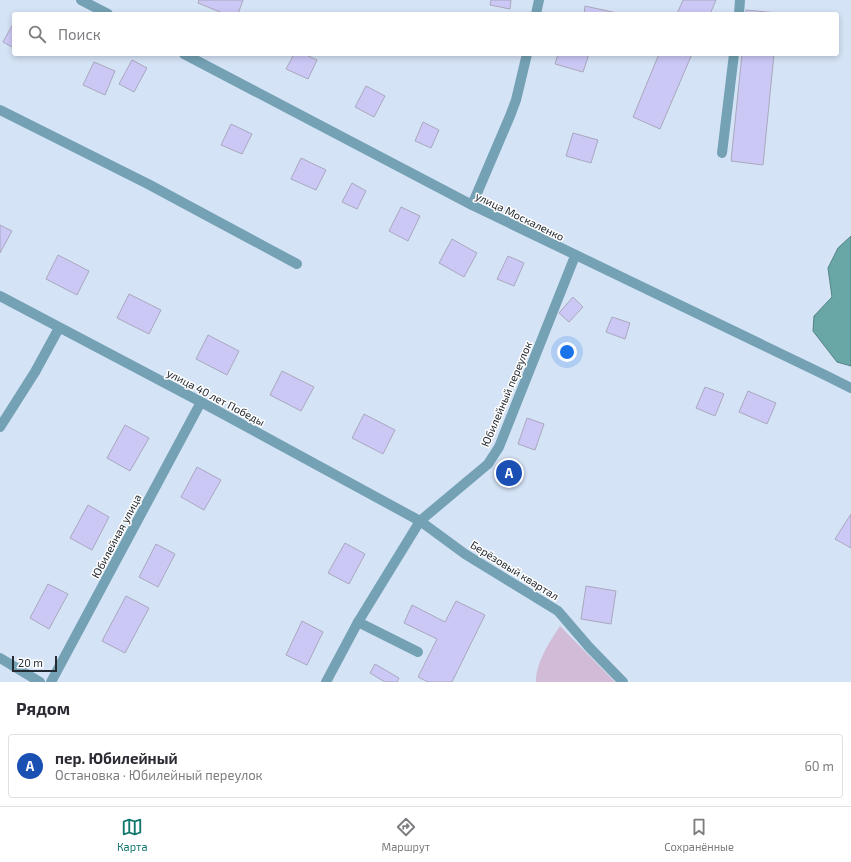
<!DOCTYPE html>
<html lang="ru">
<head>
<meta charset="utf-8">
<style>
  :root { --surface:#fff; --page:#f2f2f3; --text:#2b2b33; --muted:#7c7c81; --line:#e1e1e2; --accent:#0f766e }
  body { margin:0; font-family:"Exo 2",sans-serif; background:var(--page); color:var(--text) }
  .scale { position:absolute; left:12px; bottom:10px; width:45px; box-sizing:border-box; padding-left:4px; border:2px solid #242a31; border-top:0; font-size:11px; line-height:14px; white-space:nowrap; color:#242a31; -webkit-text-stroke:3px #fff; paint-order:stroke }
  .you { position:absolute; left:567px; top:352px; width:14px; height:14px; margin:-10px; border:3px solid #fff; border-radius:50%; background:#1a73e8; box-shadow:0 0 0 6px #1a73e833 }
  .badge { display:grid; place-items:center; width:26px; height:26px; border-radius:50%; background:var(--accent); color:#fff; font-size:13px; font-weight:700 }
  .pin { position:absolute; translate:-50% -50%; border:2px solid #fff; box-shadow:0 1px 4px #0006 }
  .list { margin:0; padding:0; list-style:none }
  h2 { display:flex; justify-content:space-between; align-items:center; height:52px; margin:0; padding:0 16px; font-size:17px }
  h2 small { font-size:13px; font-weight:400; color:var(--muted) }
  .list li { display:grid; grid-template-columns:26px 1fr auto; gap:12px; align-items:center; box-sizing:border-box; height:64px; margin:0 8px 8px; padding:0 8px; border:1px solid var(--line); border-radius:4px }
  .list b { display:block; font-size:15px; white-space:nowrap }
  .list p { margin:0; font-size:13px; white-space:nowrap; color:var(--muted) }
  .list em { font-size:13px; font-style:normal; color:var(--muted) }
  .icon { flex:none; width:22px; height:22px; fill:none; stroke:currentColor; stroke-width:2; stroke-linecap:round; stroke-linejoin:round }
  .map { position:relative; flex:none; width:851px; height:682px; overflow:hidden }
  .search { position:absolute; background:var(--surface); box-shadow:0 2px 6px #0003; left:12px; right:12px; top:12px; height:44px; display:flex; align-items:center; gap:10px; box-sizing:border-box; padding:0 14px; border-radius:4px; color:var(--muted); font-size:15px }
  .sheet { height:124px; background:var(--surface) }
  nav { display:flex; justify-content:space-around; align-items:center; box-sizing:border-box; height:56px; border-top:1px solid var(--line); background:var(--surface); font-size:11px; color:var(--muted) }
  nav a { display:grid; justify-items:center; gap:2px }
  nav .on { color:var(--accent) }
  .map>svg:first-child { display:block }
</style>
</head>
<body>
<div class="map">
<svg width="851" height="682" viewBox="0 0 851 682">
  <rect width="100%" height="100%" fill="#d5e3f6"/>
  <path fill="#d1bbd6" d="M560,626L615,682H536C535,664 550,641 560,626Z"/>
  <path fill="#69a7a7" stroke="#548284" d="M851,236V366L837,362L813,331L814,316L832,297L828,268L838,248Z"/>
  <g fill="#cbc8f6" stroke="#a9a8bd">
    <path d="M199,0H243L238,14H225L198,3Z"/>
    <path d="M491,0H511L510,9L490,5Z"/>
    <path d="M683,0H716L710,14H677Z"/>
    <path d="M585,6L617,13V14H584Z"/>
    <path d="M746,10L778,13V14H746Z"/>
    <path d="M14,22V48L3,42Z"/>
    <path d="M294,54H304L317,60L308,79L286,69Z"/>
    <path d="M558,54H589L583,72L555,64Z"/>
    <path d="M659,54H692L660,129L633,117Z"/>
    <path d="M742,54H774L763,165L731,161Z"/>
    <path d="M132,60L147,68L134,92L119,84Z"/>
    <path d="M94,62L115,71L105,95L83,85Z"/>
    <path d="M366,86L385,96L374,117L355,107Z"/>
    <path d="M423,122L439,130L431,148L415,141Z"/>
    <path d="M231,124L252,134L242,154L221,145Z"/>
    <path d="M573,133L598,140L591,163L566,156Z"/>
    <path d="M301,158L326,170L316,190L291,179Z"/>
    <path d="M352,183L366,191L357,209L342,202Z"/>
    <path d="M401,207L420,216L408,241L389,231Z"/>
    <path d="M0,225L12,231L0,253Z"/>
    <path d="M452,239L477,253L464,277L439,263Z"/>
    <path d="M58,255L89,271L77,295L46,279Z"/>
    <path d="M508,256L524,263L514,286L497,279Z"/>
    <path d="M129,294L161,310L149,334L117,318Z"/>
    <path d="M573,297L583,307L569,322L559,313Z"/>
    <path d="M612,317L630,323L625,339L606,332Z"/>
    <path d="M208,335L239,351L227,375L196,359Z"/>
    <path d="M282,371L314,387L301,411L270,395Z"/>
    <path d="M705,387L724,394L715,416L696,408Z"/>
    <path d="M748,391L776,403L767,424L739,412Z"/>
    <path d="M364,414L395,430L383,454L352,438Z"/>
    <path d="M527,418L544,424L535,450L518,444Z"/>
    <path d="M125,425L149,438L130,471L107,458Z"/>
    <path d="M197,467L221,480L204,510L181,497Z"/>
    <path d="M88,505L109,517L92,550L70,538Z"/>
    <path d="M851,514V548L835,539Z"/>
    <path d="M345,543L365,554L349,584L328,573Z"/>
    <path d="M156,544L175,554L158,587L139,577Z"/>
    <path d="M48,584L68,594L49,629L30,618Z"/>
    <path d="M586,586L616,591L611,624L581,619Z"/>
    <path d="M126,596L149,608L125,653L102,641Z"/>
    <path d="M456,601L485,615L452,682H428L418,677L437,639L404,623L412,605L445,622Z"/>
    <path d="M302,621L323,632L307,665L286,655Z"/>
    <path d="M375,664L399,678L397,682H385L370,673Z"/>
  </g>
  <g fill="none" stroke-linecap="round" stroke-linejoin="round">
    <g stroke="#74a1b4" stroke-width="10">
      <path d="M81,0L108,14"/>
      <path d="M536,14L539,0"/>
      <path d="M739,14L740,0"/>
      <path d="M184,54L472,205L827,376L851,388"/>
      <path d="M0,110L148,184L297,264"/>
      <path d="M722,153L734,54"/>
      <path d="M472,205L510,116L516,100L527,54"/>
      <path d="M0,296L201,402L420,521L465,554L558,611L589,647L623,682"/>
      <path d="M0,427L35,372L59,328"/>
      <path d="M358,622L418,652"/>
      <path d="M0,658L40,682"/>
      <path d="M51,682L201,402"/>
      <path d="M326,682L358,622L420,521L488,464L499,447L575,256"/>
    </g>
  </g>
  <g text-anchor="middle" dominant-baseline="central" stroke-width="3" stroke-linejoin="round" paint-order="stroke">
    <g font-size="11" fill="#242a31" stroke="#fff">
      <text transform="translate(520 216) rotate(26)">улица Москаленко</text>
      <text transform="translate(506 394) rotate(-67)">Юбилейный переулок</text>
      <text transform="translate(216 397) rotate(28)">улица 40 лет Победы</text>
      <text transform="translate(116 536) rotate(-62)">Юбилейная улица</text>
      <text transform="translate(515 570) rotate(32)">Берёзовый квартал</text>
    </g>
  </g>
</svg>
<div class="scale">20 m</div>
<div class="you"></div>
<div class="pin badge" style="left:509px;top:473px;background:#1a4fb4">A</div>
<div class="search"><svg class="icon" aria-label="search" viewBox="0 0 24 24"><circle cx="10" cy="10" r="6"/><path d="M15 15l6 6"/></svg>Поиск</div>
</div>
<section class="sheet">
<h2>Рядом<small></small></h2>
<ul class="list">
<li><span class="badge" style="background:#1a4fb4">A</span><div><b>пер. Юбилейный</b><p>Остановка · Юбилейный переулок</p></div><em>60 m</em></li>
</ul>
</section>
<nav>
<a class="on"><svg class="icon" aria-label="map" viewBox="0 0 24 24"><path d="M3 6l6-2 6 2 6-2v14l-6 2-6-2-6 2zM9 4v14M15 6v14"/></svg>Карта</a>
<a><svg class="icon" aria-label="directions" viewBox="0 0 24 24"><path d="M12 3l9 9-9 9-9-9zM9 14v-3h6M13 9l2 2-2 2"/></svg>Маршрут</a>
<a><svg class="icon" aria-label="saved" viewBox="0 0 24 24"><path d="M7 4h10v16l-5-4-5 4z"/></svg>Сохранённые</a>
</nav>
</body>
</html>
